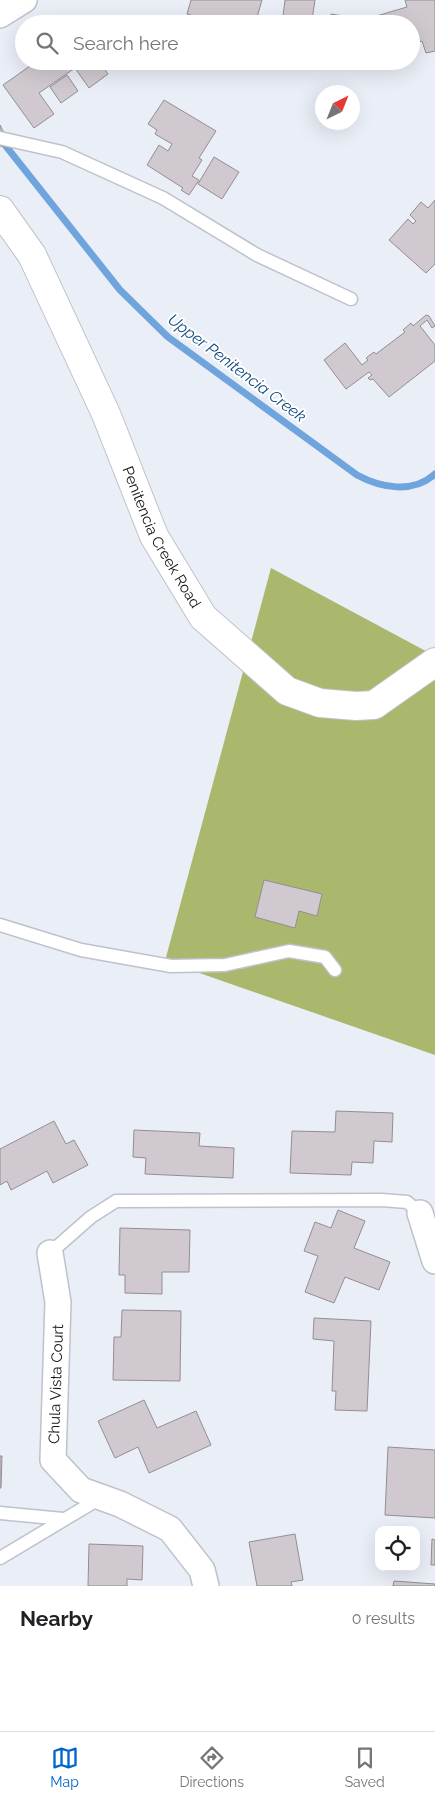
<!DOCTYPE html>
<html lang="en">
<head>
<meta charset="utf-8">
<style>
  :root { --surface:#fff; --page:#f2f2f2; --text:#202124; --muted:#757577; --line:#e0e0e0; --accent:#0064cd }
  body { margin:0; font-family:Raleway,sans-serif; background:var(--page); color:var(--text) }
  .controls { position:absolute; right:15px; bottom:15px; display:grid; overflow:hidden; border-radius:10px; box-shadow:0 5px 20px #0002 }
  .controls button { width:45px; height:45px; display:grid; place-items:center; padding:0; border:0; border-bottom:1px solid var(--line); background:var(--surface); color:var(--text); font:25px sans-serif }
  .compass { position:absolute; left:315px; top:85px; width:45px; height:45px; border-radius:50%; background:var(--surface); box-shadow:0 5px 20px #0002; rotate:43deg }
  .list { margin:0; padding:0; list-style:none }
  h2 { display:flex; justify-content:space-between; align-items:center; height:65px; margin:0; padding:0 20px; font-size:21px }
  h2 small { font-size:16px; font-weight:400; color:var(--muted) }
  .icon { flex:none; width:28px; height:28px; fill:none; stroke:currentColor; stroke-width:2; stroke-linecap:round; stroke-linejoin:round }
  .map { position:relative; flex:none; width:435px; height:1586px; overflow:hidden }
  .search { position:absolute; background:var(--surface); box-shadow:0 5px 20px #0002; left:15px; right:15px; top:15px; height:55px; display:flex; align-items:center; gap:12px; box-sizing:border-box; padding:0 18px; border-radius:28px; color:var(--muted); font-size:19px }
  .sheet { height:145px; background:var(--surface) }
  nav { display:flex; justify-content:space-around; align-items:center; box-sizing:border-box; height:70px; border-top:1px solid var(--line); background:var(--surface); font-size:14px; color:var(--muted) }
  nav a { display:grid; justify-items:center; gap:2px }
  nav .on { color:var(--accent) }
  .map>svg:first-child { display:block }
</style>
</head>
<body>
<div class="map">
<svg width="435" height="1586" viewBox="0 0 435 1586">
  <rect width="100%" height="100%" fill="#eaeef7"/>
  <path fill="#a9b86c" d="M271,568L435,656V1055L165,961Z"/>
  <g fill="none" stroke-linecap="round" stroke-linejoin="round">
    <path stroke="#6fa4dd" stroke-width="7" d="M1,140L120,290L168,337L357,475C381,488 413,494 435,474"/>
  </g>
  <g fill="#d1c9d0" stroke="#948d94">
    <path d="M191,0H262L255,24H220L187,14Z"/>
    <path d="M285,0H315L312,20L330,23L331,14L355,18V24H282Z"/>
    <path d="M405,0H435V51L426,53L422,41L411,45V24H375L373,17L407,7Z"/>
    <path d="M37,61H99L108,74L89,88L75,68L39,93L54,114L34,128L3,85Z"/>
    <path d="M321,61H347V65Z"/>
    <path d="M67,75L78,91L61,103L50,87Z"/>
    <path d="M164,100L216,131L199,158L202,160L192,176L199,180L189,195L181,190L183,188L147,165L159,145L168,151L172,144L155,134L157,130L148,124Z"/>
    <path d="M0,125L12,148L0,146Z"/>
    <path d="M214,157L239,172L222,199L198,184Z"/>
    <path d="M435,200V264L426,273L389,240L408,219L413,224L416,221L410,215L421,202L428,208Z"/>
    <path d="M426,315L429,316L435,326L432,328L427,320L420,326L435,345V361L389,397L373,379L370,380L368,378L372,375L369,372L346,389L324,360L345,343L362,365L368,360L366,358L374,352L376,354L405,332L403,330L411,323L413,326Z"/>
    <path d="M264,880L322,894L317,916L299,911L295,928L255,917Z"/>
    <path d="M336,1111L393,1113L392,1142L374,1141L373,1163L352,1162L351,1175L290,1173L292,1131L335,1132Z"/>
    <path d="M54,1121L66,1144L74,1140L88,1165L53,1183L47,1171L11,1190L7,1181L0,1185V1149Z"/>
    <path d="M134,1130L200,1133L199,1146L234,1148L233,1178L145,1174L146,1158L133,1157Z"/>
    <path d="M338,1210L365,1221L354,1248L390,1262L379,1290L345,1277L334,1303L305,1292L318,1256L304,1251L315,1222L331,1228Z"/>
    <path d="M120,1228L190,1230L189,1272H162V1294L125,1293V1275H119Z"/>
    <path d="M122,1310L181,1311L180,1381L113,1380L114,1337H121Z"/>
    <path d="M314,1318L371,1321L367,1411L335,1410L336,1391H332L334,1341L313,1339Z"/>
    <path d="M144,1400L157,1428L196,1411L211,1445L149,1473L138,1447L115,1458L98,1421Z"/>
    <path d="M388,1447L435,1450V1518L385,1515Z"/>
    <path d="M0,1456H2L1,1488H0Z"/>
    <path d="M295,1534L303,1580L291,1582L292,1586H257L249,1542Z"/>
    <path d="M432,1539L435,1540V1565H431Z"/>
    <path d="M89,1544L143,1546L142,1580L127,1579V1586H88Z"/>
    <path d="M394,1581L435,1584V1586H393Z"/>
  </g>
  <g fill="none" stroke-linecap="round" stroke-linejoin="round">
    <g stroke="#bec2cb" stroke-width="15">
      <g id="service">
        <path d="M0,138L62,152L163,198L257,255L351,299"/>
        <path d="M0,925L81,950L171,966L225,965L289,951L325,957L335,970"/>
        <path d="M50,1253L91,1217L116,1201L382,1200L407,1202L420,1213"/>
        <path d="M0,1513L63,1519"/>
        <path d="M0,1558L102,1497"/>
      </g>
    </g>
    <g stroke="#bec2cb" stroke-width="28">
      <g id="minor">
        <path d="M0,15L24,0"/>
        <path d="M420,1213L435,1261"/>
        <path d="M50,1253L58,1302L53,1460L81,1490L120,1504L170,1529L202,1570L206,1586"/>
      </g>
    </g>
    <g stroke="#bec2cb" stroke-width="30">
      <g id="tertiary">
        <path id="s1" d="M0,210L32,255L106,414L154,536L203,617L287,691L320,703L356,706L374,705L435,662"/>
      </g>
    </g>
    <use href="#service" stroke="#fff" stroke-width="12"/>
    <use href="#minor" stroke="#fff" stroke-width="25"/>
    <use href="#tertiary" stroke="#fff" stroke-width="28"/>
  </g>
  <g text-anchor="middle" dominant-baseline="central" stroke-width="4" stroke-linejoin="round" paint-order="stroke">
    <g font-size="15" fill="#131417" stroke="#fff">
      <text stroke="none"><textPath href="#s1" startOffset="366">Penitencia Creek Road</textPath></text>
      <text transform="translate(56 1384) rotate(-88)">Chula Vista Court</text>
    </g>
    <g font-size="16" font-style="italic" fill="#124c80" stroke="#fff">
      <text transform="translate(237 368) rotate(37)">Upper Penitencia Creek</text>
    </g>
  </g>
</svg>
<div class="controls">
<button><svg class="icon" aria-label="locate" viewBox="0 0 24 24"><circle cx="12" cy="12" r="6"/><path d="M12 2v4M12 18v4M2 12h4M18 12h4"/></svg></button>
</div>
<svg class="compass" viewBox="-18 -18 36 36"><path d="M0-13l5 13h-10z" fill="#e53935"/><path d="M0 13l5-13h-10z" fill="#757577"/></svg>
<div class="search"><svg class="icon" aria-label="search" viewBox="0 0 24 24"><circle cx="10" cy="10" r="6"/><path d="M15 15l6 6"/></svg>Search here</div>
</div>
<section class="sheet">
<h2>Nearby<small>0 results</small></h2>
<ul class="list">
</ul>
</section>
<nav>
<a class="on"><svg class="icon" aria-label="map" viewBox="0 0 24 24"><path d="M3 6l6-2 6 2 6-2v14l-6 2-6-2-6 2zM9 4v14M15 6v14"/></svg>Map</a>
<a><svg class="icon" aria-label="directions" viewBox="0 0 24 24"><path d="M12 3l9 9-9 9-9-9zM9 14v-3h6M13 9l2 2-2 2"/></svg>Directions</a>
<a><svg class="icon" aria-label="saved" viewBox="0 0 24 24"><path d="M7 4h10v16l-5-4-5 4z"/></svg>Saved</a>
</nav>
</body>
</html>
